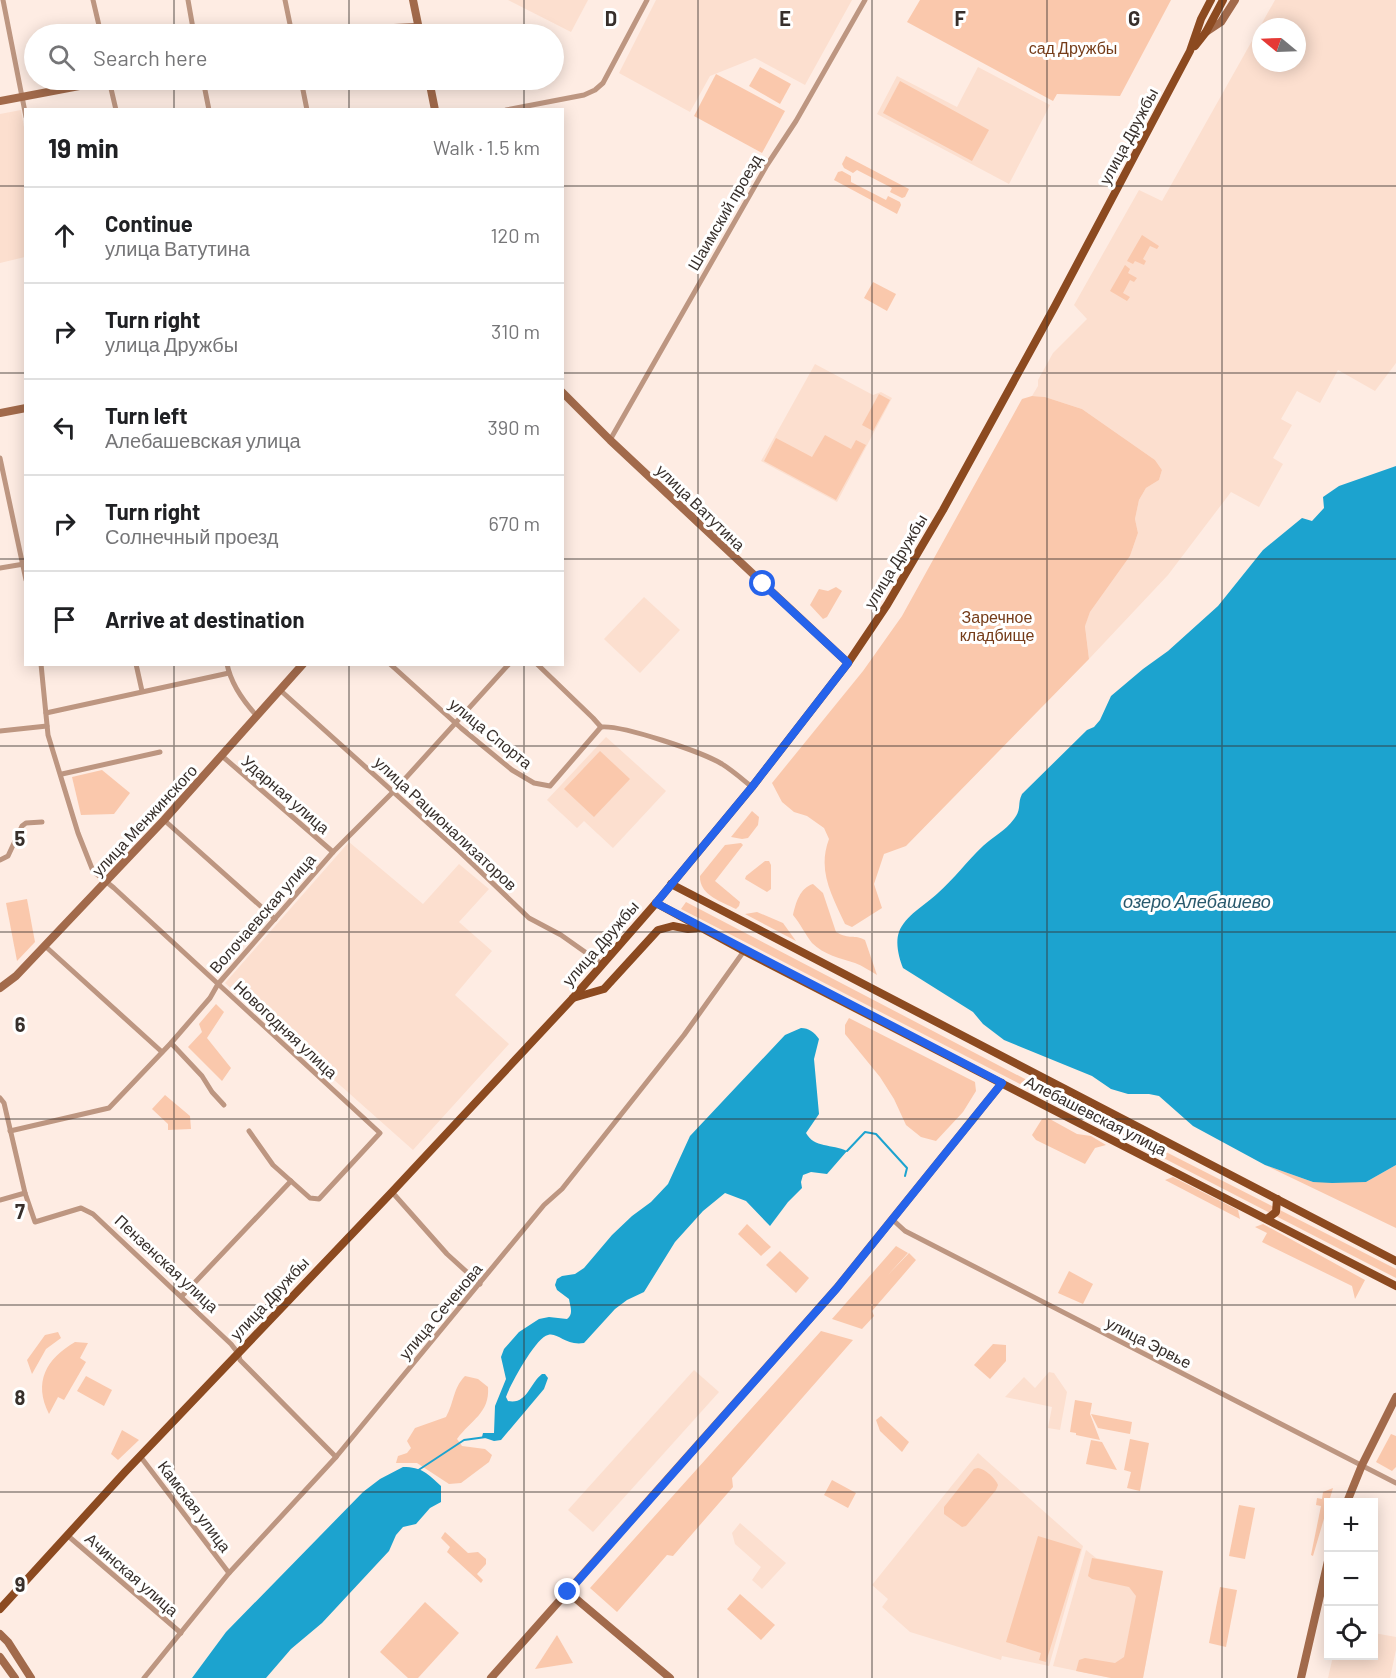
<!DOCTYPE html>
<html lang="en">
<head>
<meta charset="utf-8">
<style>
  :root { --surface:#fff; --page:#f2f2f2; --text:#202124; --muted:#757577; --line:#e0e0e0 }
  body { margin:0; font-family:Barlow,sans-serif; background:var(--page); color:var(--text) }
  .controls { position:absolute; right:18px; bottom:18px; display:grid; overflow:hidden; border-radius:0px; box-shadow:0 3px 15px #0003 }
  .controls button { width:54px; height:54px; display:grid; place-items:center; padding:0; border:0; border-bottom:2px solid var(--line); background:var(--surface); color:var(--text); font:30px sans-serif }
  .compass { position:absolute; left:1252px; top:18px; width:54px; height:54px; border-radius:50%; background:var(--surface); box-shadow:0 3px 15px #0003; rotate:289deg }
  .stop { position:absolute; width:18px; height:18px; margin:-14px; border:4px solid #2563eb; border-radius:50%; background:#fff }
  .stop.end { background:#2563eb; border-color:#fff; box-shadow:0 2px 6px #0008 }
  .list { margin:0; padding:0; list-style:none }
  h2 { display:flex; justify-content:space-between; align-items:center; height:78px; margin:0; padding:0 24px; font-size:26px }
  h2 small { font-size:20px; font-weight:400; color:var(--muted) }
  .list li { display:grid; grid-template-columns:39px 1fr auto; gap:18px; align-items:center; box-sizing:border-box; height:96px; padding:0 24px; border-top:2px solid var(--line) }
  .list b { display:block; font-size:22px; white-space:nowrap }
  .list p { margin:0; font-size:20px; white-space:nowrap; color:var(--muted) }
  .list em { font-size:20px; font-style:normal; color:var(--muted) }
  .icon { flex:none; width:33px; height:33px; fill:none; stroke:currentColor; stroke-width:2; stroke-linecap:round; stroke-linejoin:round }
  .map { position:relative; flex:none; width:1396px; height:1678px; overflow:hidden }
  .search { position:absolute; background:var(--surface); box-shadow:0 3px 15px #0003; left:24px; top:24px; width:540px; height:66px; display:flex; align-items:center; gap:15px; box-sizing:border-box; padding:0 21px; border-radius:33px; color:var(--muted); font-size:22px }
  .panel { position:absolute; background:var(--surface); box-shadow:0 3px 15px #0003; left:24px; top:108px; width:540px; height:558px; border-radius:0px }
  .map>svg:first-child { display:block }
</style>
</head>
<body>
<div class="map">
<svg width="1396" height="1678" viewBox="0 0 1396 1678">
  <rect width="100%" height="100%" fill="#feece3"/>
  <g fill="#fcdfcf" fill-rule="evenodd">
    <path d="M508,0H588L571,32Z"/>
    <path d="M656,0H852L805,85L755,58L710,76L690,112L619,73Z"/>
    <path d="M1275,0H1396V363L1375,391L1338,370L1320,403L1297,391L1281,419L1292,425L1273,458L1283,464L1259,507L1231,492L1168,575L1089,659L1085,625L1090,612L1130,556L1138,533L1135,519L1139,500L1146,488L1159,480L1162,470L1155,460L1082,409L1045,397L1032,396L1038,386V380L1053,353L1087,319L1074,305L1139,190L1162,201ZM1261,27H1297V63H1261Z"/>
    <path d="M978,67L1050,105L1009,184L877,114L897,76L957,107Z"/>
    <path d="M21,110L26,139L25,257L0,263V114Z"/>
    <path d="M815,364L873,395L881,392L892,398L837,502L761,461Z"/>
    <path d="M644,597L680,630L640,673L604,639Z"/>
    <path d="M606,737L666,791L613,848L584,821L577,828L547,800Z"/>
    <path d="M349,842L423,904L459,864L489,889L459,922L492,951L455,995L509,1044L413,1150L225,983Z"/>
    <path d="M694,1370L719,1392L593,1532L568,1510Z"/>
    <path d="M1049,1372L1054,1373L1067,1392L1060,1430L1048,1428L1052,1407L1005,1397L1024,1377L1035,1388Z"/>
    <path d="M978,1453L1083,1546L1049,1666L1002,1656L1001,1660L910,1632L882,1607L888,1599L872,1585Z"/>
    <path d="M740,1523L786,1563L762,1589L752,1580L761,1567L735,1544L732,1533Z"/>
    <path d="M1086,1550L1096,1558L1163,1571L1143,1678H1111L1053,1666Z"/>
    <path d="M1374,1633L1396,1637V1650L1390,1678H1328L1333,1656H1374Z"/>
  </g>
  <g fill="#fac8ac">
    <path d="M920,0H1171L1120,96L1057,94L1053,101L907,22Z"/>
    <path d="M760,67L791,84L780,104L749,86Z"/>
    <path d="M716,74L785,111L762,153L694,116Z"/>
    <path d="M900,81L989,130L972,161L883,113Z"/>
    <path d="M846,156L909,189L905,197L902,198L890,192L892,188L857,170L853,173L844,168L842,164Z"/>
    <path d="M842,171L851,176V182L886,200L888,196L900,202L901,205L897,214L834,180L838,172Z"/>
    <path d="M1142,235L1159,246L1157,249L1150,246L1143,259L1146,261L1144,265L1135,261L1133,264L1127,261Z"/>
    <path d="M1125,265L1130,269L1128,273L1137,278L1134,282L1130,280L1123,293L1130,297L1127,301L1110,291Z"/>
    <path d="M873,282L896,294L887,311L864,298Z"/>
    <path d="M879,394L890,400L873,431L862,425Z"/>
    <path d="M1032,396L1045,397L1082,409L1155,460L1162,470L1159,480L1146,488L1139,500L1135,519L1138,533L1130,556L1090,612L1085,626L1089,659L906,846L884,854L874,884L882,908L852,927L845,924C832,895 817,871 829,839L824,828L807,816L794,812L782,802L772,783L863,671L902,616L1022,399Z"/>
    <path d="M825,435L851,449L856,440L866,445L836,500L764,461L776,438L812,457Z"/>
    <path d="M836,587L842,591L827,617L823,619L810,605L819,589L828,591Z"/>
    <path d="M600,751L630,779L594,817L564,789Z"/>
    <path d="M102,770L130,793L114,814L81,815L72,777Z"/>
    <path d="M752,811L759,817L758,825L748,838L742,839L731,837Z"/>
    <path d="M741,843L743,845L715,881L740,902L739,906L736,909C722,902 699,895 700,876L725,845Z"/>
    <path d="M765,861H769L771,865V889L767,892L745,879L746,876Z"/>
    <path d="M813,884L823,893L836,932C850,940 854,934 865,940L877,975C870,971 863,966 855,963C840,958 824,955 812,943C805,934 800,923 793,915C796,902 800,888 813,884Z"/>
    <path d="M27,899L35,942L17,961L6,903Z"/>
    <path d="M686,902L1113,1125L1396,1269V1278L681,909Z"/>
    <path d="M757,912L783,923L796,941L745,914Z"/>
    <path d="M216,1004L224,1012L207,1038L231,1068L222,1081L188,1047L202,1032L199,1024Z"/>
    <path d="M849,1018L975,1082L976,1091L963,1112L936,1141L921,1137L906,1125L894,1099L880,1077L845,1034V1025Z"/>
    <path d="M165,1095L190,1116L191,1129L168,1130V1124L152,1109Z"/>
    <path d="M1048,1118L1077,1134L1091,1136L1106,1145L1095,1148L1085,1164L1036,1140L1032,1135L1042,1119Z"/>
    <path d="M1265,1165L1313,1182H1366L1396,1165V1228Z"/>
    <path d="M1173,1177L1238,1210L1240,1219L1165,1180Z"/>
    <path d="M747,1224L771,1247L761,1256L738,1234Z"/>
    <path d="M1263,1224L1365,1280L1355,1299L1352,1286L1262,1242L1267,1233L1255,1227Z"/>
    <path d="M896,1246L908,1253L887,1276L909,1253L916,1260L872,1311L874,1316L862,1329L832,1319Z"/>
    <path d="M780,1251L809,1278L796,1293L766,1265Z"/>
    <path d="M1069,1271L1093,1284L1083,1304L1058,1293Z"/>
    <path d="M821,1331L853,1340L732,1478L733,1487L673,1556L667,1555L617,1612L590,1588Z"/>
    <path d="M58,1332L61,1338L46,1349L32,1374L27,1360L45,1335Z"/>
    <path d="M75,1342L88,1343L80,1358L86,1362L64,1400L58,1397L49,1414C33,1382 46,1359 75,1342Z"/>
    <path d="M993,1344L1006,1345V1361L990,1379L974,1365Z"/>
    <path d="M86,1376L112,1390L104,1406L77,1391Z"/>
    <path d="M465,1376L478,1379L488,1387C490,1413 471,1420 457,1439L462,1446L485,1449L492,1455L489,1462L461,1483L449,1484L417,1463H396L398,1456L407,1453L411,1448L407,1441L415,1428L446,1417C454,1403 453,1388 465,1376Z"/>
    <path d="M1075,1400L1092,1403L1090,1414L1100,1440L1076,1435V1433L1070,1432Z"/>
    <path d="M1091,1414L1132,1422L1130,1434L1098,1428Z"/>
    <path d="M881,1416L909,1442L902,1452L880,1431L876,1420Z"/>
    <path d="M122,1430L139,1440L118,1460L111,1454Z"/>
    <path d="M1391,1434L1396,1436V1467L1392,1471L1376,1462Z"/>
    <path d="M1130,1439L1149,1443L1140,1491L1127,1488L1131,1472L1124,1470Z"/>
    <path d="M1091,1440L1102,1442L1117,1470L1086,1464Z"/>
    <path d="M978,1468C985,1469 995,1478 998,1485L996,1490L966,1526L962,1527L944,1514V1507L974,1469Z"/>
    <path d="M832,1480L856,1493L848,1508L824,1495Z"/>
    <path d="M1333,1488L1313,1556L1311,1555L1321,1506L1316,1505L1317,1498L1322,1499L1323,1492Z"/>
    <path d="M1239,1505L1255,1508L1245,1559L1229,1556Z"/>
    <path d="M445,1532L468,1553L478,1552L486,1559V1564L477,1574L483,1580L481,1583L447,1552L450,1547L441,1538Z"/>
    <path d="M1038,1536L1081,1549L1046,1662L1039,1660L1041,1653L1006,1642Z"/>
    <path d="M1092,1558L1163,1571L1143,1678H1111L1076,1671L1079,1660L1085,1658L1115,1663L1124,1657L1136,1596L1129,1587L1092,1579L1088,1576Z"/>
    <path d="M1220,1587L1237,1590L1226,1647L1209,1643Z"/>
    <path d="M740,1594L775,1625L761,1640L727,1609Z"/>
    <path d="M425,1602L459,1633L418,1678H408L380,1652Z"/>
    <path d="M557,1635L573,1663L535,1669Z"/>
  </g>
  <g fill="#1ca3cf">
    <path d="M1396,466V1165L1366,1182L1332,1183L1313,1182L1265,1165L1193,1126L1159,1096L1149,1094H1128L1111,1089L1092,1076L1004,1040L983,1024L973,1012L903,968C899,958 895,943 899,932C905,916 925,905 938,893C954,879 967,861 983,846C994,836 1005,831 1014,819C1022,809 1017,804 1022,794L1087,730L1094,727L1100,720L1111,696L1143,669L1168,651L1218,606L1263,550L1302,518L1312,521L1324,508L1323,497L1339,486Z"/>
    <path d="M801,1028C809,1028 814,1032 819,1039L814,1059L819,1114L806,1133C814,1148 832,1144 847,1151L827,1174L811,1172L803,1175L801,1182L802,1188L788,1202L770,1226L746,1201L725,1193L703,1211L675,1242L644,1292L627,1300L615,1309L584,1343C565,1346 558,1332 548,1335C536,1337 510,1385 506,1397L508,1401C527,1405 530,1383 542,1374H545L548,1378L544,1389L501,1440L494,1441L482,1437L483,1433H494L495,1406L506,1379L501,1357L504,1349L519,1332L539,1319L549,1317L567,1319C574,1314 570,1306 569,1299L557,1290L555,1285L557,1279L562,1276L575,1274L584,1268L612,1235L632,1216L651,1202L668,1184L690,1136L785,1035Z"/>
    <path d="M403,1467C422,1467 428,1474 441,1486V1502L430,1508L416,1524L403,1527L396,1535L389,1551L322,1623L291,1649L266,1678H192L226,1632L363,1492L380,1479Z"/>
  </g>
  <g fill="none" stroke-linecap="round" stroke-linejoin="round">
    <g stroke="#1ca3cf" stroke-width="2">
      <path d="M847,1151L865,1132L876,1134L907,1168L905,1176"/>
      <path d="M417,1471L464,1440L486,1437"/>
    </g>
    <g stroke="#bd9681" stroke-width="5">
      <path d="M3,0L26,117"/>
      <path d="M93,0L101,34"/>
      <path d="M188,0L194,34"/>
      <path d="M285,0L292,34"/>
      <path d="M109,80L116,110"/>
      <path d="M203,80L209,110"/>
      <path d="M301,80L307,110"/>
      <path d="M506,110L584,95L595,90L603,83L647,0"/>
      <path d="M610,440L767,165L796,121L865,0"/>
      <path d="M0,458L26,580"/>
      <path d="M0,568L24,564"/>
      <path d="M41,664L48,735L78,833L93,871L114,888L380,1133L319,1199L310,1198L273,1165L249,1131"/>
      <path d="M136,664L142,691"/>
      <path d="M227,664C231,684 244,702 257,716"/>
      <path d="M390,664L461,728L512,770L534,783L550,786L601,727"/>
      <path d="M537,664L593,718L601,727C623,725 702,752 722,764C733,771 742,779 752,787"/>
      <path d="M280,690L460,852L529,918L561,935L602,964"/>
      <path d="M46,713L229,673"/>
      <path d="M0,731L47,726"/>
      <path d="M222,756L333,852"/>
      <path d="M62,774L160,752"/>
      <path d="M164,820L275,919"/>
      <path d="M0,860L8,856L22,826L26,823L42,822"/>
      <path d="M45,946L162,1052"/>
      <path d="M171,1043L202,1076L212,1092L224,1105"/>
      <path d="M0,1098L4,1103L25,1193L35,1222L81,1208L93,1214L231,1344L238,1353L240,1360L336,1457"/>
      <path d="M10,1131L109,1108L171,1043L210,998L218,984L333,852L393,792L509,664"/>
      <path d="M392,1192L447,1254L480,1284"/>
      <path d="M0,1200L25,1193"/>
      <path d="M893,1220L905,1231L1396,1483"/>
      <path d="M182,1296L291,1181"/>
      <path d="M140,1456L229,1573"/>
      <path d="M67,1535L181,1633"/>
      <path d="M144,1678L229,1573L336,1457L544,1205L562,1189L684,1035L744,951"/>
    </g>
    <g stroke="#a26a4b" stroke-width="8">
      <path d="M413,0L420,34"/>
      <path d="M1206,32L1221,22L1235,0"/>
      <path d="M347,34L394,28L418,27"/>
      <path d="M429,80L435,110"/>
      <path d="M0,101L111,80"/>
      <path d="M562,392L610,440L848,663"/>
      <path d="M0,413L26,408"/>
      <path d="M0,988L16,976L164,820L303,664"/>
      <path d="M1347,1502L1362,1465L1396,1397"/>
      <path d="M568,1592L670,1678"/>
      <path d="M0,1634L8,1642L31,1678"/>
      <path d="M0,1657L15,1678"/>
      <path d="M491,1678L836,1289L1002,1083"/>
      <path d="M1301,1678L1328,1561"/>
    </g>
    <g stroke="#8c4a20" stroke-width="8">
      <path d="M1195,46L1206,32L1223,0"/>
      <path d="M671,884L1396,1261"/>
      <path d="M656,903L744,951L1396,1286"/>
      <path d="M573,998L604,989L658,930L673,926L688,929L700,928"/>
      <path d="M1267,1219L1276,1212L1277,1199"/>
      <path d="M0,1609L125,1472L392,1192L573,998L656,903L752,787L848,663L887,605L943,510L1055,306L1190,51L1201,19L1211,0"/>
    </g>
  </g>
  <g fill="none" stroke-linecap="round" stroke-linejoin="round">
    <path stroke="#2563eb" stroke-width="8" d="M568,1592L837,1288L1002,1083L656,903L752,787L848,663L763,584"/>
  </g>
  <path fill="none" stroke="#372f2b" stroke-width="1.5" stroke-opacity="0.55" d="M174,0V34M349,0V34M524,0V34M698,0V1678M872,0V1678M1047,0V1678M1222,0V1678M174,80V110M349,80V110M524,80V110M0,186H26M562,186H1396M0,373H26M562,373H1396M0,559H26M562,559H1396M174,664V1678M349,664V1678M524,664V1678M0,746H1396M0,932H1396M0,1119H1396M0,1305H1396M0,1492H1396"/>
  <g text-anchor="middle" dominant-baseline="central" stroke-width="6" stroke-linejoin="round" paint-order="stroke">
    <g font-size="16" fill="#753c19" stroke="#fff">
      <text x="1073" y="47">сад Дружбы</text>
      <text x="997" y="616">Заречное<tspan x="997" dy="18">кладбище</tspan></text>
    </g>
    <g font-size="16" fill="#372f2b" stroke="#fff">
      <text transform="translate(1128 136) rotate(-62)">улица Дружбы</text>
      <text transform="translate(724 212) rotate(-60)">Шаимский проезд</text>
      <text transform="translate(701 507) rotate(44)">улица Ватутина</text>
      <text transform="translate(895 561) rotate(-59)">улица Дружбы</text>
      <text transform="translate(491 733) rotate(39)">улица Спорта</text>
      <text transform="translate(286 794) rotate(41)">Ударная улица</text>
      <text transform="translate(144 820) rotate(-47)">улица Менжинского</text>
      <text transform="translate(446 823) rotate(43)">улица Рационализаторов</text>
      <text transform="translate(262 913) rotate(-49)">Волочаевская улица</text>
      <text transform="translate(600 943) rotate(-49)">улица Дружбы</text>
      <text transform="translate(286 1029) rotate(43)">Новогодняя улица</text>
      <text transform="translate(1096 1115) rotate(27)">Алебашевская улица</text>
      <text transform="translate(167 1263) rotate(43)">Пензенская улица</text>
      <text transform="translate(269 1298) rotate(-47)">улица Дружбы</text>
      <text transform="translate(440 1311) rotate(-50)">улица Сеченова</text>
      <text transform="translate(1149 1342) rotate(27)">улица Эрвье</text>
      <text transform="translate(195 1506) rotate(53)">Камская улица</text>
      <text transform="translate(132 1574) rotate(41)">Ачинская улица</text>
    </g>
    <g font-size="18" font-style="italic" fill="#29596d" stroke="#fff">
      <text x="1197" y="901">озеро Алебашево</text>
    </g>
  </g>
  <g font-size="20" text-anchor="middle" font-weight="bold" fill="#372f2b" stroke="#fff" stroke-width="6" stroke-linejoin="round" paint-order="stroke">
    <text x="611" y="26">D</text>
    <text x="785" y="26">E</text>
    <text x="960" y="26">F</text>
    <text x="1134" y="26">G</text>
    <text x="20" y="846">5</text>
    <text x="20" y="1032">6</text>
    <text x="20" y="1219">7</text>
    <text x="20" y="1405">8</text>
    <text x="20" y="1592">9</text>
  </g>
</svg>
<div class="controls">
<button>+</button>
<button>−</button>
<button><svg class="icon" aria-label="locate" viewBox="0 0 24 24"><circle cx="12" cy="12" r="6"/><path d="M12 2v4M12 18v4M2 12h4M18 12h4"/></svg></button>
</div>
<svg class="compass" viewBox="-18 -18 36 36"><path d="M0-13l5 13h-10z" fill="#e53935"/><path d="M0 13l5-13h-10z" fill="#757577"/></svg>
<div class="stop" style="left:763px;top:584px"></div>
<div class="stop end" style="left:568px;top:1592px"></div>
<div class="search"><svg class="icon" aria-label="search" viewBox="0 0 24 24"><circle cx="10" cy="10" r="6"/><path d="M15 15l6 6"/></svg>Search here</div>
<section class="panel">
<h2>19 min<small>Walk · 1.5 km</small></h2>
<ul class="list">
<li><svg class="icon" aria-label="ahead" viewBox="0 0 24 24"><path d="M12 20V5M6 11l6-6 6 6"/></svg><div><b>Continue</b><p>улица Ватутина</p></div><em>120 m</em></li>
<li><svg class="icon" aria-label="right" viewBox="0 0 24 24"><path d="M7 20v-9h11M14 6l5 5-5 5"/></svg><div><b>Turn right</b><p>улица Дружбы</p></div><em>310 m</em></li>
<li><svg class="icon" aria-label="left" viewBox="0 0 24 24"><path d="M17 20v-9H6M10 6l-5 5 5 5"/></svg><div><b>Turn left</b><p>Алебашевская улица</p></div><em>390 m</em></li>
<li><svg class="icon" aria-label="right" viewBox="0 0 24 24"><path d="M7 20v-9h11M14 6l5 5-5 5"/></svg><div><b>Turn right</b><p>Солнечный проезд</p></div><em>670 m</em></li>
<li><svg class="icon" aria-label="arrive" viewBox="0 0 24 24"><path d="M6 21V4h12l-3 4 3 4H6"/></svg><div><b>Arrive at destination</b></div></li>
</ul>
</section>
</div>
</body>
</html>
